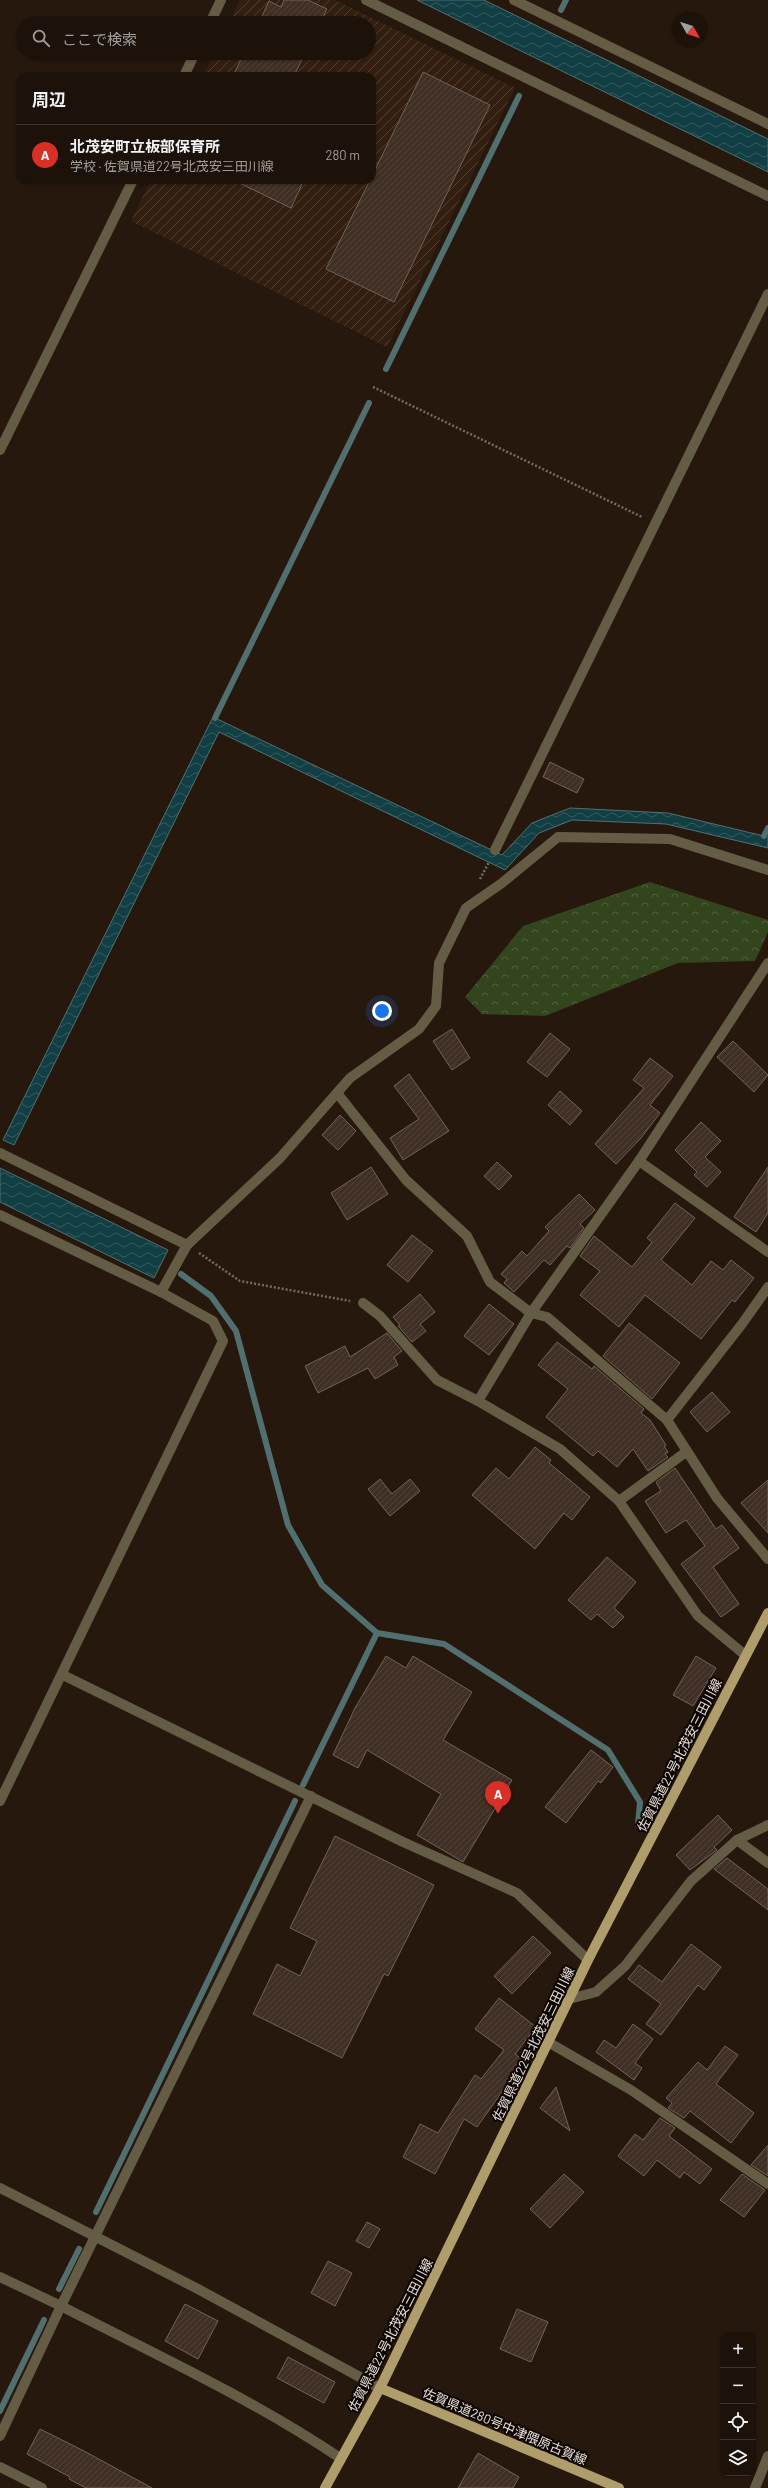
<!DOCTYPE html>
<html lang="ja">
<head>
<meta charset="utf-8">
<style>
  :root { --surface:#1d120a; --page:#2a2018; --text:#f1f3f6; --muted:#a09e9c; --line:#3b322b; --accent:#d93025 }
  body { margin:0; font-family:Barlow,"Noto Sans JP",sans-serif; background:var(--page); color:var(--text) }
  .controls { position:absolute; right:12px; bottom:12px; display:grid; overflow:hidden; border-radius:8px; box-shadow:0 1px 3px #0004 }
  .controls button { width:36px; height:36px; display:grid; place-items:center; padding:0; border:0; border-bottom:1px solid var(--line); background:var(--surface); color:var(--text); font:20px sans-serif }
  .compass { position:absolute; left:672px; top:12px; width:36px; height:36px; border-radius:50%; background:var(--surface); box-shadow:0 1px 3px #0004; rotate:129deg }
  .you { position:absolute; left:382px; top:1011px; width:14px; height:14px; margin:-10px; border:3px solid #fff; border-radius:50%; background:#1a73e8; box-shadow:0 0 0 6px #1a73e833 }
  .badge { display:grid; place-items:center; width:26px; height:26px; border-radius:50%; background:var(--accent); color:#fff; font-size:13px; font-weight:700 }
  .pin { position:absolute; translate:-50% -33px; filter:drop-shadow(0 1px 2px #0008) }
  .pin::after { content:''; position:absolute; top:21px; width:14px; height:12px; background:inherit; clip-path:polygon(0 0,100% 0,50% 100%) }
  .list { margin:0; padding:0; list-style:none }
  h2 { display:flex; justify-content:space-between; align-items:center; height:52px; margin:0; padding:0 16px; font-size:17px }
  h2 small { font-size:13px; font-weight:400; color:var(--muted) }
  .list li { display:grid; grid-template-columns:26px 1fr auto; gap:12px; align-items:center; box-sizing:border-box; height:60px; padding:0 16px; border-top:1px solid var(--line) }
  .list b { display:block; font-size:15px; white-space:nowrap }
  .list p { margin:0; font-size:13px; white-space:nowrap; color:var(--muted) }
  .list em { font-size:13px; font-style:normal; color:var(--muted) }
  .icon { flex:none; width:22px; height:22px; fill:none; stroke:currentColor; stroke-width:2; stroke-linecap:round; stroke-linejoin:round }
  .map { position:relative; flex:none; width:768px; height:2488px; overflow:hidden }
  .search { position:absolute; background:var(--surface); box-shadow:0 1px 3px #0004; left:16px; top:16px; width:360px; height:44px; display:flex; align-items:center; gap:10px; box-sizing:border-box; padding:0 14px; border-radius:22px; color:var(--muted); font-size:15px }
  .panel { position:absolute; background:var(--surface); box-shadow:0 1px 3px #0004; left:16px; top:72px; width:360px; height:112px; border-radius:12px }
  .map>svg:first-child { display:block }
</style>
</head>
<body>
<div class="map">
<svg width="768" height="2488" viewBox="0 0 768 2488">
  <defs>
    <pattern id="industrial-furrows" width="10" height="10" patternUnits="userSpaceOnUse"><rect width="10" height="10" fill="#331f11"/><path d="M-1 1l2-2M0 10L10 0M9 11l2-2" fill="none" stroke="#513f33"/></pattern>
    <pattern id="forest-crowns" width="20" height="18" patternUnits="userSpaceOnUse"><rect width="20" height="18" fill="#32451c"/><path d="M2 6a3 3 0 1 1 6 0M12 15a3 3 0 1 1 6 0" fill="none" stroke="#50603c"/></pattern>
    <pattern id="water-waves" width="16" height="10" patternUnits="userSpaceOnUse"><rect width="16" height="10" fill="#113f43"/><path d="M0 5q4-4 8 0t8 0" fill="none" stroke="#345a5e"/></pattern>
    <pattern id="building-hatch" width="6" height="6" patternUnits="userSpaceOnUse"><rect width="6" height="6" fill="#3f2f24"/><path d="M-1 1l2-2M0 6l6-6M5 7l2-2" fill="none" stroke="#524339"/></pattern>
  </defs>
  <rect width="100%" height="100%" fill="#27180e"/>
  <path fill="url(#industrial-furrows)" d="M240,0H335L515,88L387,347L131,221L151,180H372V76H203L214,53H369V23H229Z"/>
  <path fill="url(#forest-crowns)" d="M650,882L768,920V932L755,961L678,963L545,1016L482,1014L465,997L523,926Z"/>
  <g fill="url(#water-waves)" stroke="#526f70">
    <path d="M417,0H484L768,139V172Z"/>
    <path d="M213,717L502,855L532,823L570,808L668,813L768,837V848L666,824L572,820L539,833L505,870L219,732L14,1145L3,1140Z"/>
    <path d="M0,1168L168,1250L154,1278L0,1202Z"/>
  </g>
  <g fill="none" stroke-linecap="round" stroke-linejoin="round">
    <g stroke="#526f70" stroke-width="6">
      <path d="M561,10L566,0"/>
      <path d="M386,369L519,96"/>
      <path d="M215,718L369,403"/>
      <path d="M764,836L768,828"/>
      <path d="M181,1274L211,1296L236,1331L288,1525L322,1585L377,1633L444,1644L608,1750L640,1802L638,1825"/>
      <path d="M303,1785L377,1633"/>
      <path d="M96,2212L295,1801"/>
      <path d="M59,2289L79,2249"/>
      <path d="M0,2411L44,2320"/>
    </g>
  </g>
  <g fill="url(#building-hatch)" stroke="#746156">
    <path d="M284,0H308L327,9L320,23H259L269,1L281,7Z"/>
    <path d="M244,53H305L294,76H233Z"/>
    <path d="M423,72L490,105L394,302L326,269L370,180H372V176Z"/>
    <path d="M233,180H304L291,208Z"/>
    <path d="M550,762L584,779L577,793L543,777Z"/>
    <path d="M452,1029L470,1058L452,1070L433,1041Z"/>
    <path d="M550,1033L570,1049L547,1077L527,1062Z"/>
    <path d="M733,1041L768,1075L754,1092L717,1057Z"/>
    <path d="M650,1058L673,1076L650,1105L660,1113L641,1138L616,1164L595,1144L644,1088L633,1080Z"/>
    <path d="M409,1074L449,1131L403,1160L390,1138L419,1119L394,1086Z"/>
    <path d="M560,1091L582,1111L570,1125L548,1105Z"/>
    <path d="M340,1115L356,1131L338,1150L322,1135Z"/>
    <path d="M701,1122L721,1141L705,1157L721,1172L707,1187L694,1175L697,1172L675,1150Z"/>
    <path d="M497,1162L512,1176L499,1190L484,1176Z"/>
    <path d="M371,1167L388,1194L347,1220L331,1193Z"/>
    <path d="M768,1167V1213L756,1232L734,1217Z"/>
    <path d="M579,1194L595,1210L580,1224L584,1228L570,1248L567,1246L550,1265L544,1260L514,1292L504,1283L507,1279L501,1274L522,1251L527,1256L549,1231L545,1227Z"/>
    <path d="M675,1203L695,1218L661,1260L692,1285L711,1261L723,1270L731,1260L754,1278L735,1302L732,1300L701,1339L645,1295L619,1327L580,1295L600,1271L580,1256L594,1236L632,1267L652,1242L647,1238Z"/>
    <path d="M412,1235L433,1251L408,1282L387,1265Z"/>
    <path d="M420,1294L435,1312L420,1324L426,1331L412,1342L398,1326L400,1325L393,1317Z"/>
    <path d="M489,1304L514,1324L489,1355L464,1336Z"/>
    <path d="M629,1323L680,1363L652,1399L603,1356Z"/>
    <path d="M387,1333L402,1351L394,1357L398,1365L375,1379L368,1368L318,1393L305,1366L345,1346L350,1357Z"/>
    <path d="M557,1342L592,1369L594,1366L644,1409L641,1413L650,1420L666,1445L664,1446L668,1452L665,1454L668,1457L648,1471L633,1449L617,1467L598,1451L593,1456L546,1417L568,1389L538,1365Z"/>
    <path d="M712,1392L730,1412L707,1432L690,1412Z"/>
    <path d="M535,1447L551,1460L549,1463L590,1497L572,1520L564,1513L535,1549L472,1495L496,1468L509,1479Z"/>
    <path d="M675,1468L716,1529L722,1525L739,1548L713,1567L739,1604L721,1617L681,1564L705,1546L686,1520L666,1533L645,1501L661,1491L656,1482Z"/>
    <path d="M380,1479L392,1494L410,1479L420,1491L390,1516L368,1489Z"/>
    <path d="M768,1480V1533L741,1503Z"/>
    <path d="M607,1557L636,1582L614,1608L624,1617L613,1628L597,1614L591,1620L568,1600Z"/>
    <path d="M386,1656L406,1668L413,1656L472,1692L443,1740L512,1780L463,1862L417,1835L441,1794L367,1750L358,1768L333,1755L355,1708Z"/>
    <path d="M696,1656L716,1668L693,1706L673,1695Z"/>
    <path d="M591,1750L613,1767L601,1783L598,1781L566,1823L545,1807Z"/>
    <path d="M718,1815L732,1830L714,1847L717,1850L690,1870L676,1855Z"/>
    <path d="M335,1836L434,1885L388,1976L384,1974L342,2058L253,2014L277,1964L300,1976L317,1941L290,1928Z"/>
    <path d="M727,1858L768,1889V1910L714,1869Z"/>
    <path d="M533,1936L551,1953L512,1994L494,1976Z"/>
    <path d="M691,1944L721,1967L704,1990L698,1985L661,2035L646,2024L661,2004L628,1979L639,1965L662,1982Z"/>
    <path d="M499,1998L536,2027L515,2054L524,2061L477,2127L464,2119L435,2174L403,2157L420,2124L438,2133L475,2075L481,2079L504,2050L475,2029Z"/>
    <path d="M633,2024L653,2039L635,2063L642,2068L634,2080L596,2052L604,2040L616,2048Z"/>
    <path d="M725,2046L738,2055L716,2084L754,2113L731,2143L690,2111L684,2118L668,2108L672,2103L666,2098L698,2062L707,2070Z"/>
    <path d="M556,2087L570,2131L540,2108Z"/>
    <path d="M660,2118L675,2128L669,2136L712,2169L700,2184L684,2172L680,2178L657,2160L644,2176L618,2156L635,2134L643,2140Z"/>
    <path d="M768,2145V2176L751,2165Z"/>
    <path d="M564,2174L584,2192L550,2228L530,2209Z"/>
    <path d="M742,2174L765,2190L744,2217L720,2200Z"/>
    <path d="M367,2222L380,2229L369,2248L356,2241Z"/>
    <path d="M328,2261L352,2273L335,2306L311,2293Z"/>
    <path d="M185,2304L218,2321L198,2359L165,2341Z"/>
    <path d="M517,2309L548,2322L531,2362L500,2349Z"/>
    <path d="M288,2357L335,2382L324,2403L277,2378Z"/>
    <path d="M40,2429L84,2451L152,2488H86L69,2479L70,2477L27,2454Z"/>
    <path d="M478,2453L519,2477L513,2488H458Z"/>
  </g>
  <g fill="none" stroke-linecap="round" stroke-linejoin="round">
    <g stroke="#776a61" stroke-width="2.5" stroke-dasharray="2 2" stroke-linecap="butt">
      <path d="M373,387L642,517"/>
      <path d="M480,879L489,862"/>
      <path d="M199,1253L240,1281L350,1301"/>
    </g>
    <g stroke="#655c45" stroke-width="10">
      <path d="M366,0L768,196"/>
      <path d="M514,0L768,124"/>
      <path d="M210,23L221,0"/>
      <path d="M184,76L195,53"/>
      <path d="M0,450L133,180"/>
      <path d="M495,850L768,294"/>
      <path d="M337,1093L406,1180L467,1236L490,1282L531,1313L547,1317L667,1420L717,1498L768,1559"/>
      <path d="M0,1153L187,1245"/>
      <path d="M639,1161L768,1252"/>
      <path d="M0,1215L161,1292L213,1321L223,1341L0,1801"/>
      <path d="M161,1292L187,1245L280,1158L350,1078L419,1029L436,1006L439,963L466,908L502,883L558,837L670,839L768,870"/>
      <path d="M363,1303L380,1316L437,1380L478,1401"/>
      <path d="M667,1420L742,1324L768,1287"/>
      <path d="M619,1501L686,1452"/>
      <path d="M745,1655L698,1616L619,1501L560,1449L478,1401L531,1313L639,1161L768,963"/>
      <path d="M63,1675L403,1842L517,1893L588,1960"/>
      <path d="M311,1796L61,2306C155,2354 252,2399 340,2458"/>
      <path d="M737,1840L768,1863"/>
      <path d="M569,1999L596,1992L625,1966L691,1881L737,1840L768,1825"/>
      <path d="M548,2042L631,2090L768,2184"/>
      <path d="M0,2188L198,2289L380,2388"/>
      <path d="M0,2277L61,2306L0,2436"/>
      <path d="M0,2467L42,2488"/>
      <path d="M755,2488L768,2456"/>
    </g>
    <g stroke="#af9d6c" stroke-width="10">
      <path d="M380,2388L619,2488"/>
      <path d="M325,2488L380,2388L588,1960L768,1613"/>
    </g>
  </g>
  <g text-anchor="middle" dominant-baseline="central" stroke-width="4" stroke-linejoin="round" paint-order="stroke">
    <g font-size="13" fill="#ebe0d9" stroke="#0b0503">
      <text transform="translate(679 1755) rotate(-63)">佐賀県道22号北茂安三田川線</text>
      <text transform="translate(533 2044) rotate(-64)">佐賀県道22号北茂安三田川線</text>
      <text transform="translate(390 2335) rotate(-63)">佐賀県道22号北茂安三田川線</text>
      <text transform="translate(505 2426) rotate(23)">佐賀県道280号中津隈原古賀線</text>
    </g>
  </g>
</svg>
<div class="controls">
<button>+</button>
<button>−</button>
<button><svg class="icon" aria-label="locate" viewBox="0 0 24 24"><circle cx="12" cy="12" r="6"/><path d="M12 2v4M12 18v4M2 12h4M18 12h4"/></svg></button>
<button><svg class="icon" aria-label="layers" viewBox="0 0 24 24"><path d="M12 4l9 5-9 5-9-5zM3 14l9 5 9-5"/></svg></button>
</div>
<svg class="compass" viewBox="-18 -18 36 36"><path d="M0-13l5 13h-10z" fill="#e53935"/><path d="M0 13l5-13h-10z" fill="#a09e9c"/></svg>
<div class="you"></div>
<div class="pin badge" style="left:498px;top:1814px">A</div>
<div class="search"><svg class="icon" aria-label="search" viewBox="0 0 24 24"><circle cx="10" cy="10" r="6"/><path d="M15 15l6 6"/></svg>ここで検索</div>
<section class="panel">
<h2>周辺<small></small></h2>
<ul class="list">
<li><span class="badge">A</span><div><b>北茂安町立板部保育所</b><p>学校 · 佐賀県道22号北茂安三田川線</p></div><em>280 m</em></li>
</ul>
</section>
</div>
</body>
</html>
